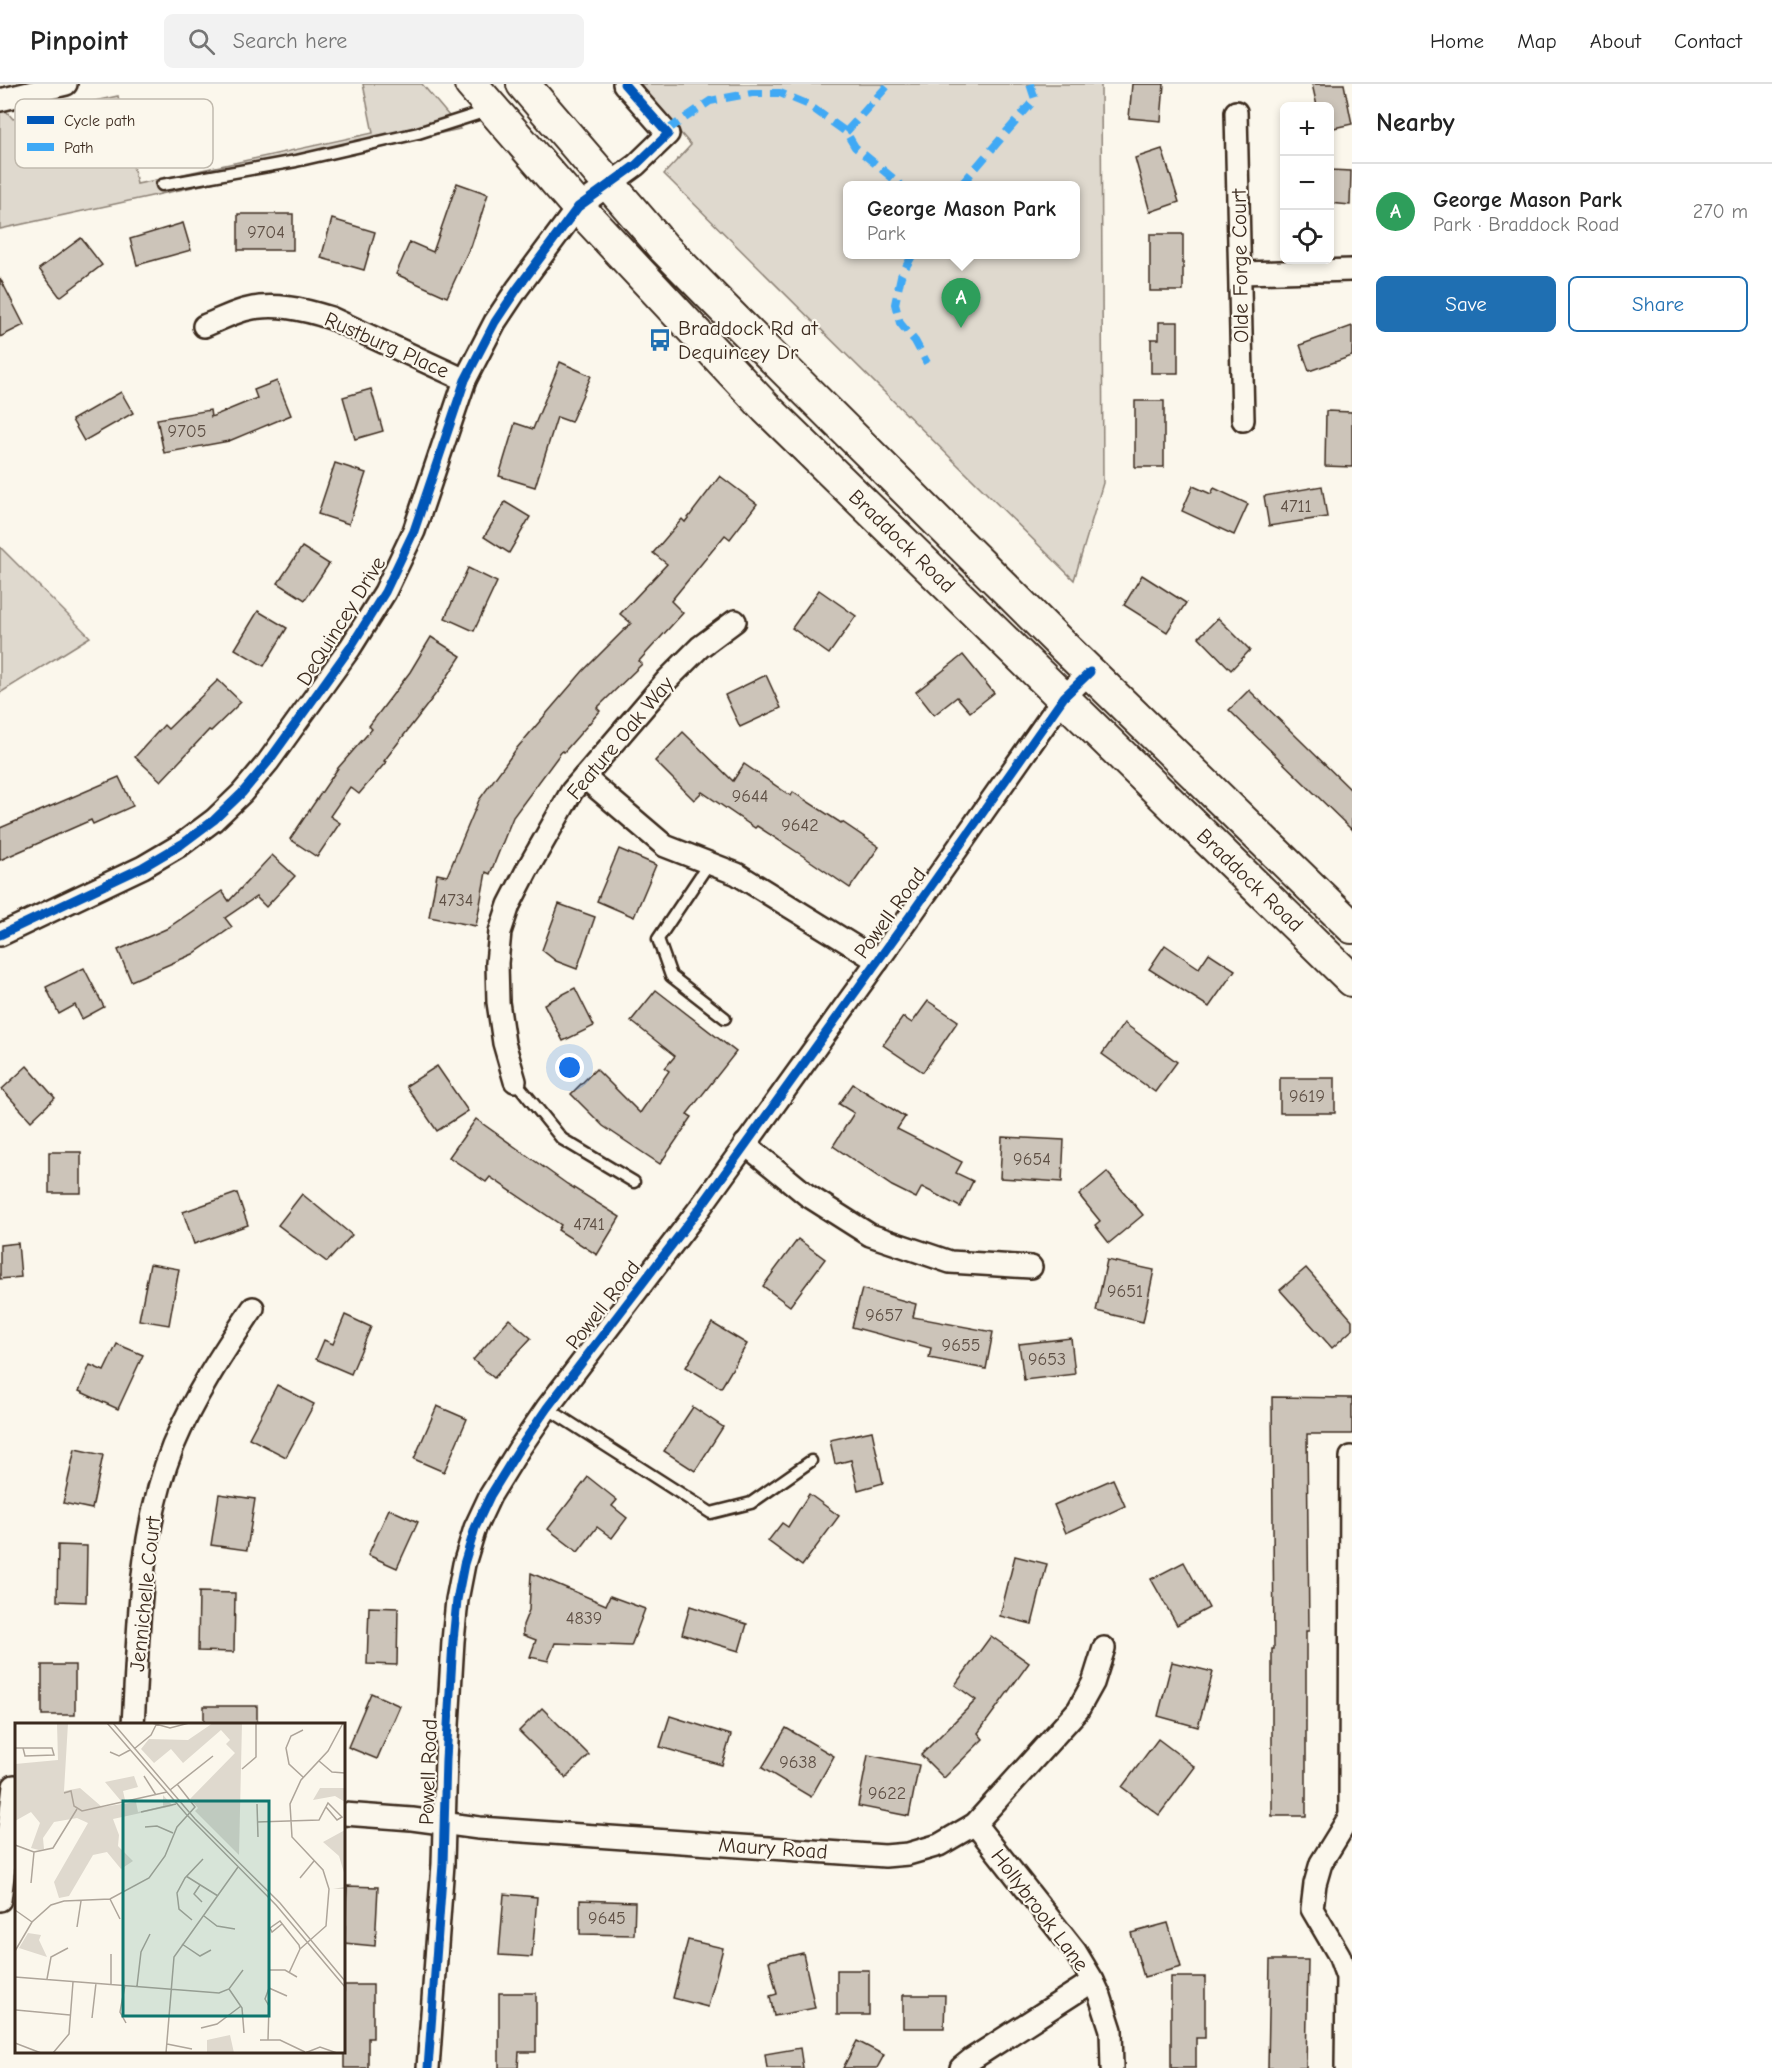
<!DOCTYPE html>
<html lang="en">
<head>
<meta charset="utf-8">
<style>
  :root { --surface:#fff; --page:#f2f2f2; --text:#222; --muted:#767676; --line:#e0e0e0; --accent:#1f6fb2 }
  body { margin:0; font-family:"Comic Neue",sans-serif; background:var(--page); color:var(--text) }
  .controls { position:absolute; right:18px; top:18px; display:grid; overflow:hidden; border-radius:9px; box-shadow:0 3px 9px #0003 }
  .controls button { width:54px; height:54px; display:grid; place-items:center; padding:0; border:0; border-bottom:2px solid var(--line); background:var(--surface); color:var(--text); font:30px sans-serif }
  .you { position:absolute; left:570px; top:984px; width:21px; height:21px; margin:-15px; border:4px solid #fff; border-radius:50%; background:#1a73e8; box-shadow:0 0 0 9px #1a73e833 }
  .badge { display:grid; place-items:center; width:39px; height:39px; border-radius:50%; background:var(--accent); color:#fff; font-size:20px; font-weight:700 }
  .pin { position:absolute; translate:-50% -50px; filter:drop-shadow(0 2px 3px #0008) }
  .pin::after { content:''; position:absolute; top:32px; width:21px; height:18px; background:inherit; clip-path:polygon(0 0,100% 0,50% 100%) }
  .popup { position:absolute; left:843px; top:97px; width:237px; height:78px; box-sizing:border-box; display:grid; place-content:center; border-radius:9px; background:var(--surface); filter:drop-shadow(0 2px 4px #0005); font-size:20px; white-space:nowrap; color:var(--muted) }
  .popup b { font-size:22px; color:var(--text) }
  .popup::after { content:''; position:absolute; left:50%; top:100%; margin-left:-12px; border:12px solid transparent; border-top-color:var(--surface) }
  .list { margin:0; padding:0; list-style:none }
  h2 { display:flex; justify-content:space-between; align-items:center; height:78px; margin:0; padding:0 24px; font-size:26px }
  h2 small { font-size:20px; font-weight:400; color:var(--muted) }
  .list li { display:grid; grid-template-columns:39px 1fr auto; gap:18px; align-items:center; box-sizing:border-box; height:96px; padding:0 24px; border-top:2px solid var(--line) }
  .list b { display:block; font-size:22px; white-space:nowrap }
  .list p { margin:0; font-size:20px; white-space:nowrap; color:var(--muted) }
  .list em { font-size:20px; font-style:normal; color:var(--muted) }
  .actions { display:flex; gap:12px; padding:18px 24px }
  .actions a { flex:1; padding:14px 0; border:2px solid var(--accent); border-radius:9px; text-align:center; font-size:21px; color:var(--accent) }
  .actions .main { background:var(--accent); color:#fff }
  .icon { flex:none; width:33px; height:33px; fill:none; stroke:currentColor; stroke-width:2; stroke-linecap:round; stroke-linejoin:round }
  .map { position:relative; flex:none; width:1352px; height:1984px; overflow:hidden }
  header { display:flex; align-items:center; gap:36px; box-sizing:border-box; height:84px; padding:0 30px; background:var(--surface); border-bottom:2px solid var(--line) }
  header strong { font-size:28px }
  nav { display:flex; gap:33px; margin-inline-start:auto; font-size:21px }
  .search { width:420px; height:54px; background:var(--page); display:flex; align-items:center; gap:15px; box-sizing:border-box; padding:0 21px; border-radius:9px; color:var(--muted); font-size:22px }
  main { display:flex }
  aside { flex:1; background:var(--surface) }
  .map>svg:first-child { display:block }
</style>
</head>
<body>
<header>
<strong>Pinpoint</strong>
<div class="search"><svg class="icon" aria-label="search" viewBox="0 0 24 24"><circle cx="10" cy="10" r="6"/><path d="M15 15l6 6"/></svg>Search here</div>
<nav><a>Home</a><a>Map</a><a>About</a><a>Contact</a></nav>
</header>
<main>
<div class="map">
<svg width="1352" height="1984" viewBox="0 0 1352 1984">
  <rect width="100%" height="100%" fill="#fbf7ec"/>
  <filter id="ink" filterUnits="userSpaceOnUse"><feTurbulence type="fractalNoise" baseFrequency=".0167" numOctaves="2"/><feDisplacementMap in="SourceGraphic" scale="12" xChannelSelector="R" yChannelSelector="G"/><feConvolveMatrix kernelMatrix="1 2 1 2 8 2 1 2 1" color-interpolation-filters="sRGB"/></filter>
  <g filter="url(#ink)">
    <g fill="#dfd9ce" stroke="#8d8276" stroke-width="1.5" fill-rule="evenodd">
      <path d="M363,0H422L460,45L0,145V20L13,35L118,12L137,100L373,49Z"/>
      <path d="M638,0H1101L1103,399L1074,496L664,90L691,61ZM847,101H1075V170H847Z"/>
      <path d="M0,463L90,553L0,609Z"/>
    </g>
    <g fill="#ccc4b9" stroke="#3b2a1e" stroke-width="1.5">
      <path d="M1132,0H1164L1161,37L1129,34Z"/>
      <path d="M1312,0H1344L1352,40L1329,45V22H1317Z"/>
      <path d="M1162,65L1179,118L1150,128L1135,74Z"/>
      <path d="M1329,86L1351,87L1350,121L1329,119Z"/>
      <path d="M457,99L488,110L471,163H470L447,213L396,190L410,158L433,168Z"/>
      <rect x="238" y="130" width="55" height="36"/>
      <path d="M332,135L375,148L364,186L321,174Z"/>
      <path d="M183,139L191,166L137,181L130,155Z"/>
      <rect x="1150" y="150" width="33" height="57"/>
      <path d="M81,154L102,181L60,213L39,185Z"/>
      <path d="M0,194L24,241L0,253Z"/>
      <path d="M1159,238H1178V289H1151V255H1159Z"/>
      <path d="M1352,242V272L1309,287L1300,261Z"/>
      <path d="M560,278L591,292L571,338L557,333L535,403L499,392L515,339L533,345Z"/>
      <path d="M277,297L291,331L229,357L164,369L157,335L210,326L211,333L257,314L254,306Z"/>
      <path d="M371,305L383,347L355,355L343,313Z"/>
      <path d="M121,308L133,329L84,357L72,336Z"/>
      <rect x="1135" y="317" width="29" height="66"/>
      <path d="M1326,327L1352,328V383L1325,382Z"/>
      <path d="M335,379L366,389L349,440L318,430Z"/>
      <path d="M720,392L757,420L730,455L725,451L671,517L683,529L639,577L642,580L597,624L600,627L564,668L562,667L513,733L490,790L486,788L476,842L429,833L437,790L447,792L479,716L517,664L583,587L631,539L620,530L667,480L653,469L682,435L685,438Z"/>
      <path d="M1193,402L1211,410L1214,404L1248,420L1234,451L1182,427Z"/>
      <path d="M1322,402L1327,433L1269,442L1264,412Z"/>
      <path d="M505,418L530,433L509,469L484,453Z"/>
      <path d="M302,463L329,480L305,516L278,499Z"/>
      <path d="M468,484L497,498L474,547L445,534Z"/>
      <path d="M1142,491L1186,519L1167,548L1124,521Z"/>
      <path d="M819,506L856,532L829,570L792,544Z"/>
      <path d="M258,527L287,544L264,582L235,565Z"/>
      <path d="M1218,534L1250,566L1231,586L1199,553Z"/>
      <path d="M431,553L461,572L438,607L384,677L386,678L359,710L350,703L330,732L340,739L317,773L290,755L338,684L372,645L369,642L410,588Z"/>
      <path d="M963,571L994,609L970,628L957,613L934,631L916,608Z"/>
      <path d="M766,591L781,624L740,643L725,611Z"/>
      <path d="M218,596L241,618L211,647L209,646L161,697L135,673L164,641L168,645Z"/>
      <path d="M1249,606L1352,707V746L1229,626Z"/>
      <path d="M683,648L733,697L744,680L791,712L793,708L841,739L842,738L879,763L850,804L803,772L757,742L755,744L702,708L694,716L655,677Z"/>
      <path d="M119,693L133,722L93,740L91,736L0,776V744Z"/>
      <path d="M619,765L656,781L634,833L597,817Z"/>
      <path d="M272,771L295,792L266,823L256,813L225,834L232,843L193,870L131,897L118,866L166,845L222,807L229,817Z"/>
      <path d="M559,820L595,833L577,885L556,877L542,866Z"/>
      <path d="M1165,861L1199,884L1209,869L1235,886L1209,923L1149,885Z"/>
      <path d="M84,884L104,923L82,935L75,921L59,930L46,903Z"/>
      <path d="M575,904L594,942L563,957L544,920Z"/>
      <path d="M656,906L736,968L687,1030L692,1033L660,1080L603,1042L571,1010L596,985L640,1029L669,987L665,984L675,972L631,937Z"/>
      <path d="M928,917L958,937L923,988L883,961L903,933L912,939Z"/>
      <path d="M1124,939L1177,978L1155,1008L1102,970Z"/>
      <path d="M27,982L55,1014L31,1037L2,1005Z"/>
      <path d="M437,982L468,1027L437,1047L406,1002Z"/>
      <rect x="1280" y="994" width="55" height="35"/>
      <path d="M853,1000L905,1033L897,1045L962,1078L956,1089L973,1097L960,1123L922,1103L916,1114L892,1102L833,1062L854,1029L839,1020Z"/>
      <path d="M476,1035L567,1100L620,1133L597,1171L558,1146L561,1141L490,1093L486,1098L449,1073Z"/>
      <path d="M1002,1053L1064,1056L1062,1098L1000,1094Z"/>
      <rect x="49" y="1068" width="32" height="41"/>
      <path d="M1107,1088L1143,1131L1109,1159L1095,1141L1100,1137L1079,1111Z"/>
      <path d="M237,1109L248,1141L194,1160L183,1128Z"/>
      <path d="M302,1110L352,1151L327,1178L278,1141Z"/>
      <path d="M798,1155L825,1175L790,1222L763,1202Z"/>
      <path d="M18,1159L21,1193L0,1195V1161Z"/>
      <path d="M1107,1176L1154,1186L1143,1238L1096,1227Z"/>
      <path d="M150,1180L179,1185L169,1241L139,1236Z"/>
      <path d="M1306,1184L1352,1236V1246L1332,1264L1280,1206Z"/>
      <path d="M862,1205L916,1220L913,1233L993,1248L986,1285L929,1274L931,1264L852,1243Z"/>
      <path d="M345,1231L371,1243L351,1290L316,1275L324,1256L333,1260Z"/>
      <path d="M509,1235L531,1254L494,1294L473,1276Z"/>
      <path d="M712,1239L747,1260L721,1304L686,1283Z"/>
      <path d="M1071,1254L1075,1290L1024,1296L1019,1260Z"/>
      <path d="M117,1260L143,1271L118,1325L79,1307L90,1281L104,1287Z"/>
      <path d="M277,1301L314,1320L286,1373L249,1354Z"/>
      <path d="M1272,1313L1352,1314V1350H1307L1309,1547H1306V1732H1272V1565H1274Z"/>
      <path d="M437,1322L467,1335L444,1388L414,1375Z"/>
      <path d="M693,1323L723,1343L695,1387L664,1367Z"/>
      <path d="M872,1347L883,1399L858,1406L851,1376L835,1380L830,1356Z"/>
      <path d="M75,1365L103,1371L92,1425L63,1419Z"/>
      <path d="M588,1393L617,1416L612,1422L627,1434L612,1454L597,1443L578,1468L548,1445Z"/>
      <path d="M1113,1395L1125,1422L1066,1449L1054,1421Z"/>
      <path d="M219,1410L255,1415L247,1466L211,1461Z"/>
      <path d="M809,1410L839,1432L802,1482L768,1457L782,1439L788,1443Z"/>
      <path d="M389,1425L418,1438L397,1484L368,1471Z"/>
      <path d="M58,1461L87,1462L86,1518L57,1517Z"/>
      <path d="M1015,1472L1047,1480L1032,1540L1000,1532Z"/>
      <path d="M1184,1478L1209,1524L1177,1541L1151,1495Z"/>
      <path d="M531,1489L606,1521L610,1512L645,1525L631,1562L555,1559L548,1577L530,1573L536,1556L523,1551V1541L529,1526Z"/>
      <path d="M199,1508L235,1509L234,1568L198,1567Z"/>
      <path d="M690,1522L747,1540L739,1567L682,1550Z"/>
      <path d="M369,1523L398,1524L397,1581L367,1580Z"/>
      <path d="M991,1552L1029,1579L978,1649L983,1655L944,1694L921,1671L976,1616L955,1601Z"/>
      <path d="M1172,1578L1213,1588L1198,1643L1158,1632Z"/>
      <rect x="42" y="1581" width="33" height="50"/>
      <path d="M371,1609L400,1622L377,1675L348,1663Z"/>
      <rect x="204" y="1622" width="53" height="19"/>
      <path d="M542,1624L589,1671L566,1694L519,1647Z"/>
      <path d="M670,1632L731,1651L722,1681L660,1663Z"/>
      <path d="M786,1644L834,1672L811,1713L762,1684Z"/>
      <path d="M1158,1655L1195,1683L1159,1731L1122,1703Z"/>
      <path d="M868,1671L919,1681L909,1732L858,1722Z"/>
      <path d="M347,1802L378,1803L375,1862L344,1859Z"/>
      <path d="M504,1810L537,1813L532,1873L499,1871Z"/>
      <path d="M580,1816L635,1818L634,1851L580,1850Z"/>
      <path d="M1168,1839L1181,1883L1144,1893L1131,1849Z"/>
      <path d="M688,1856L723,1864L708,1923L673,1914Z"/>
      <path d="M803,1869L815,1924L774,1932L770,1912L777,1910L769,1877Z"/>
      <path d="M1270,1876H1308L1306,1984H1268Z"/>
      <rect x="837" y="1886" width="32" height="45"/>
      <path d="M1171,1893H1205V1954H1196V1984H1171Z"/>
      <path d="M344,1901H373V1954H368V1984H344Z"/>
      <path d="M499,1909H536V1968H519L518,1984H499Z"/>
      <path d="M903,1911H945L944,1944H903Z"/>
      <path d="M857,1957L884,1971L877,1984H843Z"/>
      <path d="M800,1964L803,1984H767L765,1970Z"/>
    </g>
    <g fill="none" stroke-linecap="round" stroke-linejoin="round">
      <g stroke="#3b2a1e" stroke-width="15">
        <g id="service">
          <path d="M162,101L296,77L418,49L490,26"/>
          <path d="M709,779L658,855L671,892L725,934"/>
          <path d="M515,997L562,1055L634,1098"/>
          <path d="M547,1324L711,1429L751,1419L811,1377"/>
        </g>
      </g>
      <g stroke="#3b2a1e" stroke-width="26">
        <g id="minor">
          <path d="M0,16L66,0"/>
          <path d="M1236,28L1243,336"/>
          <path d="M1240,189L1352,186"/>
          <path d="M204,242C217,237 230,230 244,226C273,218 303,225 331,234L465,296"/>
          <path d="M584,693L665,762L737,790L878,877"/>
          <path d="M0,851L143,783L182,760L214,736L242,709L268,678L350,564L385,508L414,447L465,296L495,238L517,205L578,123L636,81L668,50L624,0"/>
          <path d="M515,997L504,959L498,918L497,879L500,848L509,821L527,786L572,707L667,596L700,563L735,537"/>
          <path d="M745,1060L807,1111L870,1151L950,1178L1031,1183"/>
          <path d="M133,1640C139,1547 138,1450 173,1362C194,1312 223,1268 253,1224"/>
          <path d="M344,1730L412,1735L479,1744L885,1772L908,1770L939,1761L975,1740L1078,1626L1093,1599L1104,1564"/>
          <path d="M975,1740L1075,1867L1093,1897L1100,1912L1111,1946L1112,1984"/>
          <path d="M0,1816L14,1702"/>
          <path d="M428,1984L443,1780L446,1675L453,1557L457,1516L464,1480L475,1444L490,1412L519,1365L547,1324L697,1128L910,832L1064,613L1090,588"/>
          <path d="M961,1984L972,1975L1093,1897"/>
          <path d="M1346,1984L1347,1893L1339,1871L1312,1825L1315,1800L1321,1779L1350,1732L1351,1373"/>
        </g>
      </g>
      <g stroke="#3b2a1e" stroke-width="36">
        <g id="primary">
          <path d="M471,0L578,123L766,324L1352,896"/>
          <path d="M523,0L664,164L736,237L1064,563L1352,843"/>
        </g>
      </g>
      <use href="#service" stroke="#fbf7ec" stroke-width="10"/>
      <use href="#minor" stroke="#fbf7ec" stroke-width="21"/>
      <use href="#primary" stroke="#fbf7ec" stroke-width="32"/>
      <g stroke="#3fa9f5" stroke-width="8" stroke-dasharray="15 8" stroke-linecap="butt">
        <path d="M666,47L710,17L752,9H780L807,20L846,48L855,63L901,101"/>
        <path d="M846,48L889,0"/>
        <path d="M961,101L1035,15L1030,0"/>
        <path d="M913,170L901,192L895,220L900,239L915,257L927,279"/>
      </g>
      <g stroke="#fbf7ec" stroke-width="13">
        <g id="cycleway">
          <path d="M0,851L143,783L182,760L214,736L242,709L268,678L350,564L385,508L414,447L465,296L495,238L517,205L578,123L636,81L668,50L624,0"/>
          <path d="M428,1984L443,1780L446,1675L453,1557L457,1516L464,1480L475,1444L490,1412L519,1365L547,1324L697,1128L910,832L1064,613L1090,588"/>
        </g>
      </g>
      <use href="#cycleway" stroke="#0057b8" stroke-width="9"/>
    </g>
  </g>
  <defs>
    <g id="bus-bare" transform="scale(1.8)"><path d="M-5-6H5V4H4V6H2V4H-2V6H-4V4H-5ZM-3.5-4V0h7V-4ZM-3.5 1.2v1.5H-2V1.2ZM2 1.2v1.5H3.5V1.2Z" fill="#1f6fb2" stroke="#fbf7ec" stroke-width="2.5" paint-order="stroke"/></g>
  </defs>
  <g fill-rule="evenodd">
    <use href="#bus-bare" x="660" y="256"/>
  </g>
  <g text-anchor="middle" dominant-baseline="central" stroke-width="4.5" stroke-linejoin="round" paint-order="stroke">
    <g font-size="18" fill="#5f5045">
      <text x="266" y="148">9704</text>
      <text x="187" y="347">9705</text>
      <text x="1296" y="422">4711</text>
      <text x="750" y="712">9644</text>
      <text x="800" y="741">9642</text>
      <text x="456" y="816">4734</text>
      <text x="1307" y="1012">9619</text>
      <text x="1032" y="1075">9654</text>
      <text x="589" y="1140">4741</text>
      <text x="1125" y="1207">9651</text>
      <text x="884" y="1231">9657</text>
      <text x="961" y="1261">9655</text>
      <text x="1047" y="1275">9653</text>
      <text x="584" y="1534">4839</text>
      <text x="798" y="1678">9638</text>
      <text x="887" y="1709">9622</text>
      <text x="607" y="1834">9645</text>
    </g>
    <g font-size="21" fill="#3b2a1e" stroke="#fbf7ec">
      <text transform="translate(1240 182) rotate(-91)">Olde Forge Court</text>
      <text transform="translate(387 261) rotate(24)">Rustburg Place</text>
      <text transform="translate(902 457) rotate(44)">Braddock Road</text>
      <text transform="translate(341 537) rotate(-58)">DeQuincey Drive</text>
      <text transform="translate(620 654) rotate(-50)">Feature Oak Way</text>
      <text transform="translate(1250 796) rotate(44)">Braddock Road</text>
      <text transform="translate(890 829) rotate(-54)">Powell Road</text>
      <text transform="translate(603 1221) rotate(-52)">Powell Road</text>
      <text transform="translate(145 1510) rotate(-84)">Jennichelle Court</text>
      <text transform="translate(428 1688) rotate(-88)">Powell Road</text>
      <text transform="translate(773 1764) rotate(4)">Maury Road</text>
      <text transform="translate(1040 1826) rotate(53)">Hollybrook Lane</text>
    </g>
    <g font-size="21" fill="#3b2a1e" stroke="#fbf7ec" text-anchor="start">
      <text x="678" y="244">Braddock Rd at<tspan x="678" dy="24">Dequincey Dr</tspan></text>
    </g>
  </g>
  <g transform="translate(15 1639)">
    <rect width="330" height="330" fill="#fbf7ec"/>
    <path d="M42,0H53L49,68L65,65L87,84L121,79L123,89L148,83V72L158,83L98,96L104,112L103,123L118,138L106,146L92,129L78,132L54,173L44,175L39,159L73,100L62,95L39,99L28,115L29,126L24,127L16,125L25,100L16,89L0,98V41L43,37ZM198,0H227L224,132L180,88L183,85L175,76L220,30L211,21L215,17L206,7L168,40L156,26L139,40L126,26L134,16L173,17ZM119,53L123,64L108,68L110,77L106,78L90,59ZM305,65H330V79L320,73L298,77ZM330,107V166H318L329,164L330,153L324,133L308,119ZM13,210L26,212L24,217L32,234L4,225ZM215,312L219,330H192V317Z" fill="#dfd9ce"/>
    <path fill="none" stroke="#aea59a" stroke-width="1.5" d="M92,0L171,91L261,182L330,264M98,0L180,96L265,180L330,258M137,0L155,5L174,0M288,7L276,13L271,25L274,41L288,54M0,25H37L39,32L10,33L8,25M119,26L136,12L142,0M95,29L104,33L115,27M304,38L317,49L330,50M227,46L241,34V0M129,53L141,72M155,67L198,33M49,70L56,68L59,83L67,88L152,69M242,81L243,114M126,89L161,81M242,99L304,97L313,80L327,94L322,97L311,84M130,104L142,103L158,110M0,122L19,129L16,160M19,129L38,125L62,86M171,153L203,173M285,155L299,138M185,162L179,171L187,179M95,176L105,196M0,187L17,199M189,193L202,203L220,206M177,197L164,186L162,170L170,155L188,136M267,201L257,209L255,205L265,198L272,207L284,222L285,226L274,250M62,204L66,178M167,221L185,233L196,227M285,226L311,203L314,166L308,147L277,114L275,81L286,57L313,28L328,0M0,228L17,199L36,182L49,178L95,176L134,155L150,133L162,104L180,84L162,61M254,247H270L282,254M0,254L204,270L214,266L228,247M32,256L36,234L53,225M96,261V231M110,262L105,289L111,300M122,263L126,229L135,211M254,265L272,273M214,266L227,285L229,310M1,287L55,292M77,295L81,260M186,305L202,301L226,283M245,317H265L290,329M253,317L254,283L250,276L254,265V227M0,320L26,330M152,321L177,326M38,330L54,311L58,259M151,330L159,234L223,144M290,330L305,324L322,330"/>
    <path fill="#0f766e" fill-opacity="0.15" stroke="#0f766e" stroke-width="3" d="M108,78H254V293H108Z"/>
    <rect width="330" height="330" fill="none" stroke="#3b2a1e" stroke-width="3"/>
  </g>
  <rect x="15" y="15" width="198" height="69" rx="9" fill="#fbf7ec" stroke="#c1baae" stroke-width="1.5"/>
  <rect x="27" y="32" width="27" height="8" fill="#0057b8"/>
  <rect x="27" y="59" width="27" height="8" fill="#3fa9f5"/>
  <g font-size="16" fill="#3b2a1e">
    <text x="64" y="42">Cycle path</text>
    <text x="64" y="69">Path</text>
  </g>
</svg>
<div class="controls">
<button>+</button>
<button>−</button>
<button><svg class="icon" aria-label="locate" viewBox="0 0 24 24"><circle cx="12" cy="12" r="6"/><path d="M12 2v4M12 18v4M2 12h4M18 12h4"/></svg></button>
</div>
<div class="you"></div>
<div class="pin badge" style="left:961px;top:244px;background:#2e9e5b">A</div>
<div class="popup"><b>George Mason Park</b>Park</div>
</div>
<aside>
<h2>Nearby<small></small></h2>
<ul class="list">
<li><span class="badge" style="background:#2e9e5b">A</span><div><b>George Mason Park</b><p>Park · Braddock Road</p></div><em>270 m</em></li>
</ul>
<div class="actions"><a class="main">Save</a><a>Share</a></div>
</aside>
</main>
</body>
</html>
